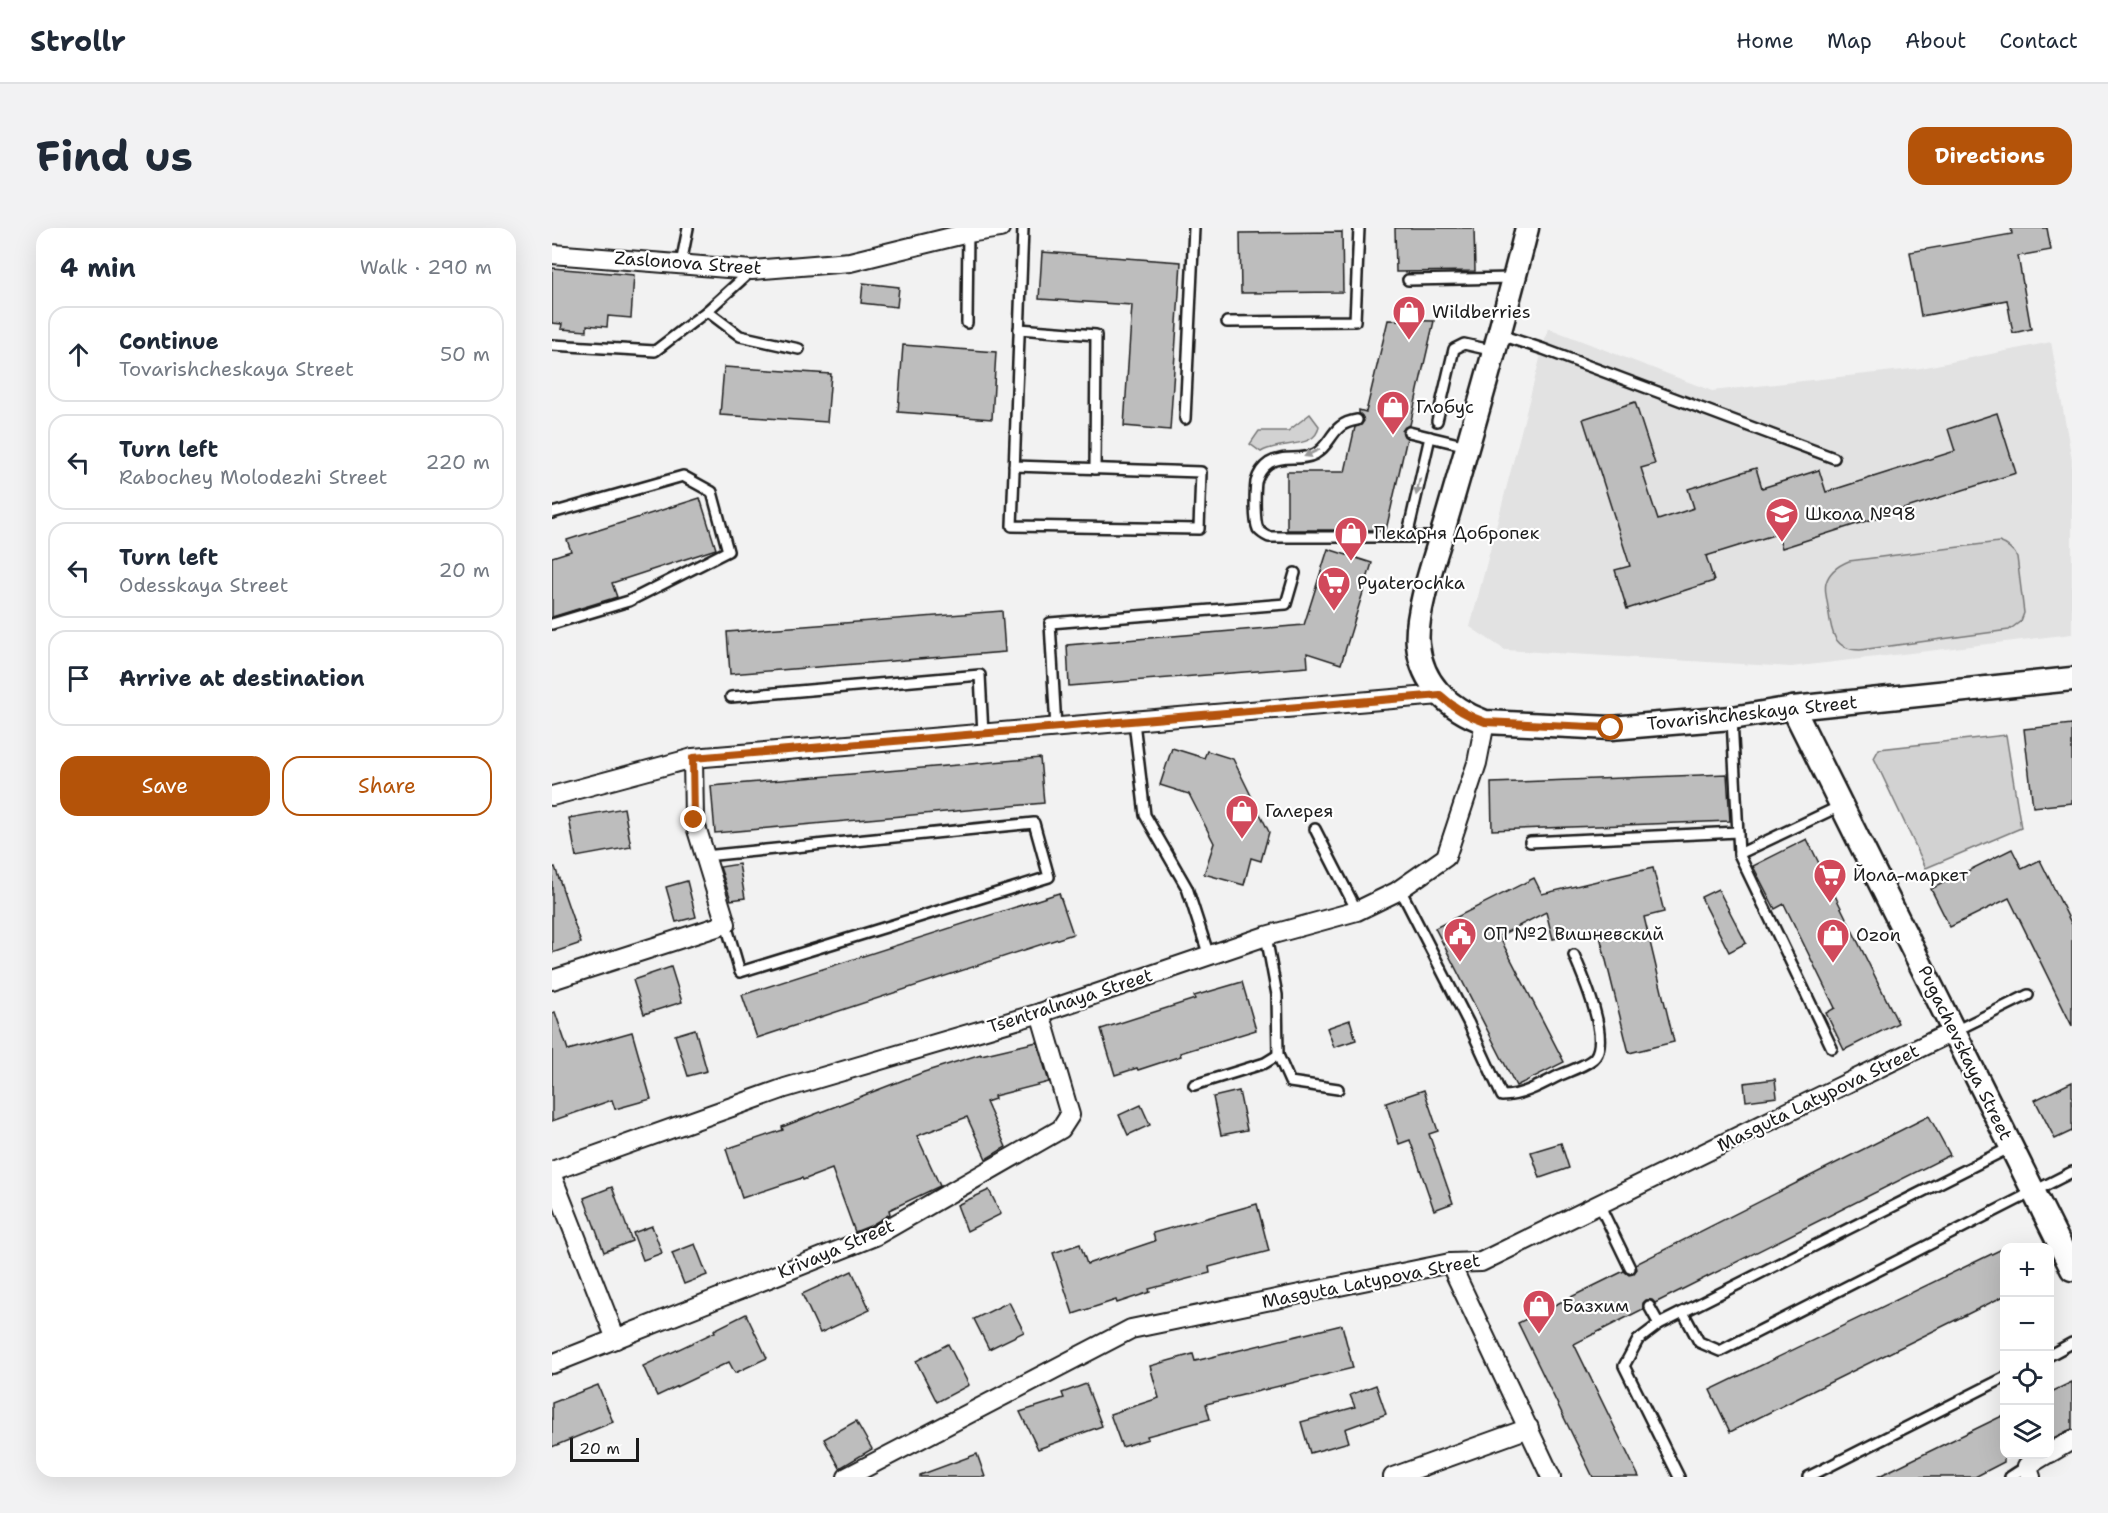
<!DOCTYPE html>
<html lang="en">
<head>
<meta charset="utf-8">
<style>
  :root { --surface:#fff; --page:#f2f2f3; --text:#1f2937; --muted:#747a83; --line:#e0e1e3; --accent:#b45309 }
  body { margin:0; font-family:"Shantell Sans",sans-serif; background:var(--page); color:var(--text) }
  .controls { position:absolute; right:18px; bottom:18px; display:grid; overflow:hidden; border-radius:12px; box-shadow:0 6px 24px #0002 }
  .controls button { width:54px; height:54px; display:grid; place-items:center; padding:0; border:0; border-bottom:2px solid var(--line); background:var(--surface); color:var(--text); font:30px sans-serif }
  .scale { position:absolute; left:18px; bottom:15px; width:69px; box-sizing:border-box; padding-left:6px; border:3px solid #1c1c1c; border-top:0; font-size:16px; line-height:21px; white-space:nowrap; color:#1c1c1c; -webkit-text-stroke:4px #fff; paint-order:stroke }
  .stop { position:absolute; width:18px; height:18px; margin:-14px; border:4px solid #b45309; border-radius:50%; background:#fff }
  .stop.end { background:#b45309; border-color:#fff; box-shadow:0 2px 6px #0008 }
  .list { margin:0; padding:0; list-style:none }
  h2 { display:flex; justify-content:space-between; align-items:center; height:78px; margin:0; padding:0 24px; font-size:26px }
  h2 small { font-size:20px; font-weight:400; color:var(--muted) }
  .list li { display:grid; grid-template-columns:39px 1fr auto; gap:18px; align-items:center; box-sizing:border-box; height:96px; margin:0 12px 12px; padding:0 12px; border:2px solid var(--line); border-radius:18px }
  .list b { display:block; font-size:22px; white-space:nowrap }
  .list p { margin:0; font-size:20px; white-space:nowrap; color:var(--muted) }
  .list em { font-size:20px; font-style:normal; color:var(--muted) }
  .actions { display:flex; gap:12px; padding:18px 24px }
  .actions a { flex:1; padding:14px 0; border:2px solid var(--accent); border-radius:18px; text-align:center; font-size:21px; color:var(--accent) }
  .actions .main { background:var(--accent); color:#fff }
  .icon { flex:none; width:33px; height:33px; fill:none; stroke:currentColor; stroke-width:2; stroke-linecap:round; stroke-linejoin:round }
  .map { position:relative; flex:none; width:1520px; height:1249px; overflow:hidden; border-radius:18px }
  header { display:flex; align-items:center; gap:36px; box-sizing:border-box; height:84px; padding:0 30px; background:var(--surface); border-bottom:2px solid var(--line) }
  header strong { font-size:28px }
  nav { display:flex; gap:33px; margin-inline-start:auto; font-size:21px }
  .intro { display:flex; align-items:center; justify-content:space-between; box-sizing:border-box; height:144px; padding:0 36px }
  h1 { margin:0; font-size:42px }
  .button { padding:15px 27px; border-radius:18px; background:var(--accent); color:#fff; font-size:21px; font-weight:700 }
  main { display:flex; gap:36px; padding:0 36px }
  aside { flex:1; background:var(--surface); border-radius:18px; box-shadow:0 6px 24px #0002 }
  .map>svg:first-child { display:block }
</style>
</head>
<body>
<header>
<strong>Strollr</strong>
<nav><a>Home</a><a>Map</a><a>About</a><a>Contact</a></nav>
</header>
<div class="intro"><h1>Find us</h1><a class="button">Directions</a></div>
<main>
<aside>
<h2>4 min<small>Walk · 290 m</small></h2>
<ul class="list">
<li><svg class="icon" aria-label="ahead" viewBox="0 0 24 24"><path d="M12 20V5M6 11l6-6 6 6"/></svg><div><b>Continue</b><p>Tovarishcheskaya Street</p></div><em>50 m</em></li>
<li><svg class="icon" aria-label="left" viewBox="0 0 24 24"><path d="M17 20v-9H6M10 6l-5 5 5 5"/></svg><div><b>Turn left</b><p>Rabochey Molodezhi Street</p></div><em>220 m</em></li>
<li><svg class="icon" aria-label="left" viewBox="0 0 24 24"><path d="M17 20v-9H6M10 6l-5 5 5 5"/></svg><div><b>Turn left</b><p>Odesskaya Street</p></div><em>20 m</em></li>
<li><svg class="icon" aria-label="arrive" viewBox="0 0 24 24"><path d="M6 21V4h12l-3 4 3 4H6"/></svg><div><b>Arrive at destination</b></div></li>
</ul>
<div class="actions"><a class="main">Save</a><a>Share</a></div>
</aside>
<div class="map">
<svg width="1520" height="1249" viewBox="0 0 1520 1249">
  <rect width="100%" height="100%" fill="#f2f2f2"/>
  <filter id="ink" filterUnits="userSpaceOnUse"><feTurbulence type="fractalNoise" baseFrequency=".0167" numOctaves="2"/><feDisplacementMap in="SourceGraphic" scale="12" xChannelSelector="R" yChannelSelector="G"/><feConvolveMatrix kernelMatrix="1 2 1 2 8 2 1 2 1" color-interpolation-filters="sRGB"/></filter>
  <g filter="url(#ink)">
    <path fill="#e2e2e2" d="M996,100L1160,163L1369,140L1499,114L1520,232V406L1239,439L953,422L918,399Z"/>
    <g fill="#d2d2d2" stroke="#777" stroke-width="1.5">
      <path d="M758,186L767,198C764,222 728,212 709,224L698,216L707,203H736Z"/>
      <path d="M1447,314C1456,317 1461,321 1465,329L1472,385L1469,393L1457,402L1308,422C1280,422 1279,401 1276,379C1275,371 1272,362 1274,355C1277,344 1287,337 1297,333Z"/>
      <path d="M1454,507L1469,600L1374,640L1322,530L1327,521Z"/>
    </g>
    <g fill="#bdbdbd" stroke="#1c1c1c" stroke-width="1.5">
      <path d="M843,0H922L923,43L844,44Z"/>
      <path d="M1459,0H1495L1499,22L1466,28L1479,101L1461,105L1455,72L1369,88L1358,24L1460,6Z"/>
      <path d="M790,4L791,64L689,65L688,5Z"/>
      <path d="M490,24L629,34L618,202L572,198L580,77L487,71Z"/>
      <path d="M0,40L82,47L79,90L56,88L55,99L35,97V103L9,101L10,96L0,95Z"/>
      <path d="M311,55L347,59L345,79L309,75Z"/>
      <path d="M836,92L882,93L858,197L853,199L850,203L852,208L855,210L834,302H735V244H793L803,199L809,197L812,193L810,188L807,185V182L814,184Z"/>
      <path d="M351,117L444,124L440,191L346,184Z"/>
      <path d="M172,139L279,146L275,194L168,187Z"/>
      <path d="M1083,174L1103,236L1089,240L1106,292L1142,280L1136,261L1204,240L1210,260L1267,242L1274,264L1403,223L1396,201L1445,185L1464,245L1230,320L1225,306L1154,328L1162,353L1075,381L1063,342L1078,338L1031,191Z"/>
      <path d="M148,270L164,321L60,355L65,369L0,389V329L19,323L15,312Z"/>
      <path d="M776,321L820,335L789,436L755,425L756,439L517,458L515,417L752,397Z"/>
      <path d="M450,383L453,424L178,446L175,404Z"/>
      <path d="M1520,496V575L1481,579L1472,501Z"/>
      <path d="M620,520L652,530L655,523L681,531L717,604L709,633L699,630L692,657L652,646L662,615L637,566L608,557Z"/>
      <path d="M488,530L492,575L163,605L159,558Z"/>
      <path d="M1175,546L1178,593L940,602L939,555Z"/>
      <path d="M72,580L79,619L24,629L17,590Z"/>
      <path d="M1255,611L1346,795L1292,822L1274,785L1283,780L1232,676L1223,681L1201,638Z"/>
      <path d="M1460,621L1470,641L1488,632L1520,697V798L1457,670L1398,699L1379,661Z"/>
      <path d="M187,636L193,670L179,672L168,639Z"/>
      <path d="M3,639L29,715L0,725V640Z"/>
      <path d="M1101,640L1112,684L1092,689L1122,814L1077,825L1046,700L1001,711L994,684L947,708L1012,834L964,858L883,700L982,650L990,666Z"/>
      <path d="M135,653L144,689L124,694L114,659Z"/>
      <path d="M1166,661L1194,715L1177,724L1149,669Z"/>
      <path d="M507,665L521,706L205,810L190,767Z"/>
      <path d="M119,739L130,774L92,786L81,752Z"/>
      <path d="M690,754L704,802L628,825L629,828L586,842L585,840L563,847L549,801L643,771L642,768Z"/>
      <path d="M3,784L16,822L80,804L99,871L63,881L60,872L0,893V785Z"/>
      <path d="M798,792L804,812L782,819L775,800Z"/>
      <path d="M143,801L155,843L136,848L123,807Z"/>
      <path d="M485,814L497,854L442,868L443,871L434,874L454,919L434,931L415,889L365,908L388,958L337,982L338,986L318,998L303,1004L280,941L251,952L250,950L190,970L174,921L231,902L230,899L372,844L429,826V827Z"/>
      <path d="M1223,851L1225,869L1194,873L1192,855Z"/>
      <path d="M1520,854V903L1503,911L1483,872Z"/>
      <path d="M872,862L886,903L877,906L901,975L882,982L858,912L847,916L834,875Z"/>
      <path d="M687,863L695,902L669,907L661,869Z"/>
      <path d="M589,877L598,897L576,907L567,887Z"/>
      <path d="M1377,888L1398,927L1103,1075L1100,1072H1094L1091,1075V1081L1022,1116L1087,1249H1041L966,1095L1072,1043L1077,1047L1081,1046L1085,1041L1084,1037L1086,1035Z"/>
      <path d="M1009,915L1017,940L988,950L979,924Z"/>
      <path d="M60,959L80,1013L52,1024L32,970Z"/>
      <path d="M437,962L449,986L415,1003L405,977Z"/>
      <path d="M705,976L717,1023L657,1039L658,1045L597,1061L598,1064L565,1075L564,1072L521,1086L501,1025L528,1016L535,1036L603,1013L601,1005Z"/>
      <path d="M100,998L110,1025L91,1032L81,1005Z"/>
      <path d="M143,1016L155,1047L132,1056L120,1025Z"/>
      <path d="M1452,1020V1068L1178,1204L1158,1162Z"/>
      <path d="M300,1043L318,1082L268,1105L250,1066Z"/>
      <path d="M457,1074L472,1104L437,1121L422,1091Z"/>
      <path d="M194,1086L215,1130L183,1145L177,1134L105,1168L91,1138L163,1104L162,1102Z"/>
      <path d="M790,1097L801,1140L654,1176L658,1191L595,1208L596,1211L570,1219L558,1186L607,1170L598,1138L641,1126L643,1133Z"/>
      <path d="M396,1116L417,1157L385,1174L364,1133Z"/>
      <path d="M1520,1154V1201L1497,1212V1165Z"/>
      <path d="M534,1156L550,1198L486,1221L468,1184L512,1170L510,1165Z"/>
      <path d="M46,1157L61,1194L0,1219V1175Z"/>
      <path d="M824,1157L834,1186L793,1201L797,1214L758,1225L749,1194L803,1179L798,1167Z"/>
      <path d="M1452,1187V1234L1423,1249H1325Z"/>
      <path d="M304,1193L320,1221L288,1240L272,1211Z"/>
      <path d="M425,1226L433,1249H368V1247Z"/>
    </g>
    <g fill="none" stroke-linecap="round" stroke-linejoin="round">
      <g stroke="#1c1c1c" stroke-width="14">
        <g id="service">
          <path d="M129,36L136,0"/>
          <path d="M198,44L155,83L188,108L247,121"/>
          <path d="M856,52L961,50"/>
          <path d="M675,94L803,93L807,0"/>
          <path d="M415,95L416,2"/>
          <path d="M467,101L544,107L543,241"/>
          <path d="M948,107L991,121L1282,230"/>
          <path d="M0,117L103,123L155,83"/>
          <path d="M633,191L642,0"/>
          <path d="M805,192C778,196 782,215 763,226C748,234 732,226 717,235C711,239 706,247 704,254C703,263 702,293 706,301C709,305 713,307 717,309H887"/>
          <path d="M885,193L902,121L912,116L943,123"/>
          <path d="M857,204L915,218"/>
          <path d="M462,238L649,244L647,301L460,298L471,0"/>
          <path d="M0,285L131,248L160,264L176,323L77,373L0,396"/>
          <path d="M855,309L878,209"/>
          <path d="M179,469L428,447L431,506"/>
          <path d="M1180,491L1187,626"/>
          <path d="M582,494L593,587L635,660L657,728"/>
          <path d="M504,500L498,395L734,376L743,345"/>
          <path d="M763,601L805,683"/>
          <path d="M978,614L1186,604"/>
          <path d="M153,628L482,595L497,649L188,744L174,696"/>
          <path d="M848,661L916,794L950,868C969,868 989,857 1006,848C1015,844 1038,836 1043,829C1058,809 1031,748 1022,727"/>
          <path d="M714,708L725,767L726,827L738,854L786,861"/>
          <path d="M1403,803L1476,767"/>
          <path d="M1280,820L1187,626L1288,578"/>
          <path d="M642,857L713,835L726,827"/>
          <path d="M1047,976L1078,1040"/>
          <path d="M1097,1078L1107,1096"/>
          <path d="M1131,1084L1147,1114L1168,1123L1520,944"/>
          <path d="M1498,1127L1520,1115"/>
          <path d="M1127,1249L1072,1138L1086,1112L1107,1096L1459,919"/>
          <path d="M1256,1249L1452,1150"/>
          <path d="M1458,1249L1475,1238"/>
        </g>
      </g>
      <g stroke="#1c1c1c" stroke-width="22">
        <g id="minor">
          <path d="M0,26L200,42L298,34L416,5L448,0"/>
          <path d="M0,568L141,530L888,467"/>
          <path d="M0,752L174,696L142,592L141,530"/>
          <path d="M0,943L233,860L488,785L714,708L805,683L844,664L894,629L925,535L933,494"/>
          <path d="M0,948L64,1111"/>
          <path d="M898,1035L999,1249"/>
          <path d="M0,1136L323,1008L509,901L518,887L488,785"/>
          <path d="M1498,1225L1520,1212"/>
          <path d="M295,1249L579,1101L898,1035L929,1034L1402,803"/>
          <path d="M841,1249L977,1200"/>
          <path d="M1479,1249L1475,1238L1495,1226"/>
        </g>
      </g>
      <g stroke="#1c1c1c" stroke-width="27">
        <g id="tertiary">
          <path d="M975,0C951,97 923,193 895,289C886,321 862,385 866,417C870,456 897,481 933,494L1059,500L1180,490L1241,480L1520,451"/>
          <path d="M1241,480L1520,1041"/>
        </g>
      </g>
      <use href="#service" stroke="#fff" stroke-width="9"/>
      <use href="#minor" stroke="#fff" stroke-width="18"/>
      <use href="#tertiary" stroke="#fff" stroke-width="22"/>
    </g>
    <defs><path id="oneway-solid" d="M-6-.8H1V-3.2L6.5 0L1 3.2V.8H-6Z" transform="scale(1.5)"/></defs>
    <g fill="#999">
      <use href="#oneway-solid" transform="translate(760 225) rotate(155)"/>
      <use href="#oneway-solid" transform="translate(866 259) rotate(103)"/>
    </g>
  </g>
  <g fill="none" stroke-linecap="round" stroke-linejoin="round" filter="url(#ink)">
    <path stroke="#b45309" stroke-width="8" d="M142,592L141,530L888,467C902,480 915,488 933,494L1059,500"/>
  </g>
  <defs>
    <g id="shop-pin" transform="scale(1.725)"><path d="M0 17L-7.5 6A9.5 9.5 0 1 1 7.5 6Z" fill="#d1495b" stroke="#fff"/><path d="M-5-2.5h2.3a2.7 3.5 0 0 1 5.4 0H5L5.5 6h-11ZM-1.5-2.5h3a1.5 2.3 0 0 0-3 0Z" fill="#fff"/></g>
    <g id="school-pin" transform="scale(1.725)"><path d="M0 17L-7.5 6A9.5 9.5 0 1 1 7.5 6Z" fill="#d1495b" stroke="#fff"/><path d="M0-5L7-2L0 1L-7-2ZM-4 1L0 2.5L4 1V4Q0 6-4 4Z" fill="#fff"/></g>
    <g id="supermarket-pin" transform="scale(1.725)"><path d="M0 17L-7.5 6A9.5 9.5 0 1 1 7.5 6Z" fill="#d1495b" stroke="#fff"/><path d="M-6-5.5h2.5l.6 2H6L4.5 2H-2.5L-4.4-4H-6ZM-1.5 3.2a1.3 1.3 0 1 0 .1 0ZM3 3.2a1.3 1.3 0 1 0 .1 0Z" fill="#fff"/></g>
    <g id="civic-pin" transform="scale(1.725)"><path d="M0 17L-7.5 6A9.5 9.5 0 1 1 7.5 6Z" fill="#d1495b" stroke="#fff"/><path d="M-.6-6.5H3V-4.5H.6V-3L4-1V1h2V6H-6V1h2V-1L-.6-3ZM-1.2 2.5V6h2.4V2.5Z" fill="#fff"/></g>
  </defs>
  <g fill-rule="evenodd">
    <use href="#shop-pin" x="857" y="84"/>
    <use href="#shop-pin" x="841" y="179"/>
    <use href="#school-pin" x="1230" y="286"/>
    <use href="#shop-pin" x="799" y="305"/>
    <use href="#supermarket-pin" x="782" y="355"/>
    <use href="#shop-pin" x="690" y="583"/>
    <use href="#supermarket-pin" x="1278" y="647"/>
    <use href="#civic-pin" x="908" y="706"/>
    <use href="#shop-pin" x="1281" y="707"/>
    <use href="#shop-pin" x="987" y="1078"/>
  </g>
  <g text-anchor="middle" dominant-baseline="central" stroke-width="4.5" stroke-linejoin="round" paint-order="stroke">
    <g font-size="18" fill="#1c1c1c" stroke="#fff">
      <text transform="translate(136 35) rotate(4)">Zaslonova Street</text>
      <text transform="translate(1200 485) rotate(-6)">Tovarishcheskaya Street</text>
      <text transform="translate(518 773) rotate(-18)">Tsentralnaya Street</text>
      <text transform="translate(1413 825) rotate(64)">Pugachevskaya Street</text>
      <text transform="translate(1266 870) rotate(-26)">Masguta Latypova Street</text>
      <text transform="translate(284 1021) rotate(-23)">Krivaya Street</text>
      <text transform="translate(819 1053) rotate(-11)">Masguta Latypova Street</text>
    </g>
    <g font-size="18" fill="#1c1c1c" stroke="#fff" text-anchor="start">
      <text x="880" y="84">Wildberries</text>
      <text x="864" y="179">Глобус</text>
      <text x="1253" y="286">Школа №98</text>
      <text x="822" y="305">Пекарня Добропек</text>
      <text x="805" y="355">Pyaterochka</text>
      <text x="713" y="583">Галерея</text>
      <text x="1301" y="647">Йола-маркет</text>
      <text x="931" y="706">ОП №2 Вишневский</text>
      <text x="1304" y="707">Ozon</text>
      <text x="1010" y="1078">Базхим</text>
    </g>
  </g>
</svg>
<div class="controls">
<button>+</button>
<button>−</button>
<button><svg class="icon" aria-label="locate" viewBox="0 0 24 24"><circle cx="12" cy="12" r="6"/><path d="M12 2v4M12 18v4M2 12h4M18 12h4"/></svg></button>
<button><svg class="icon" aria-label="layers" viewBox="0 0 24 24"><path d="M12 4l9 5-9 5-9-5zM3 14l9 5 9-5"/></svg></button>
</div>
<div class="scale">20 m</div>
<div class="stop" style="left:1059px;top:500px"></div>
<div class="stop end" style="left:142px;top:592px"></div>
</div>
</main>
</body>
</html>
